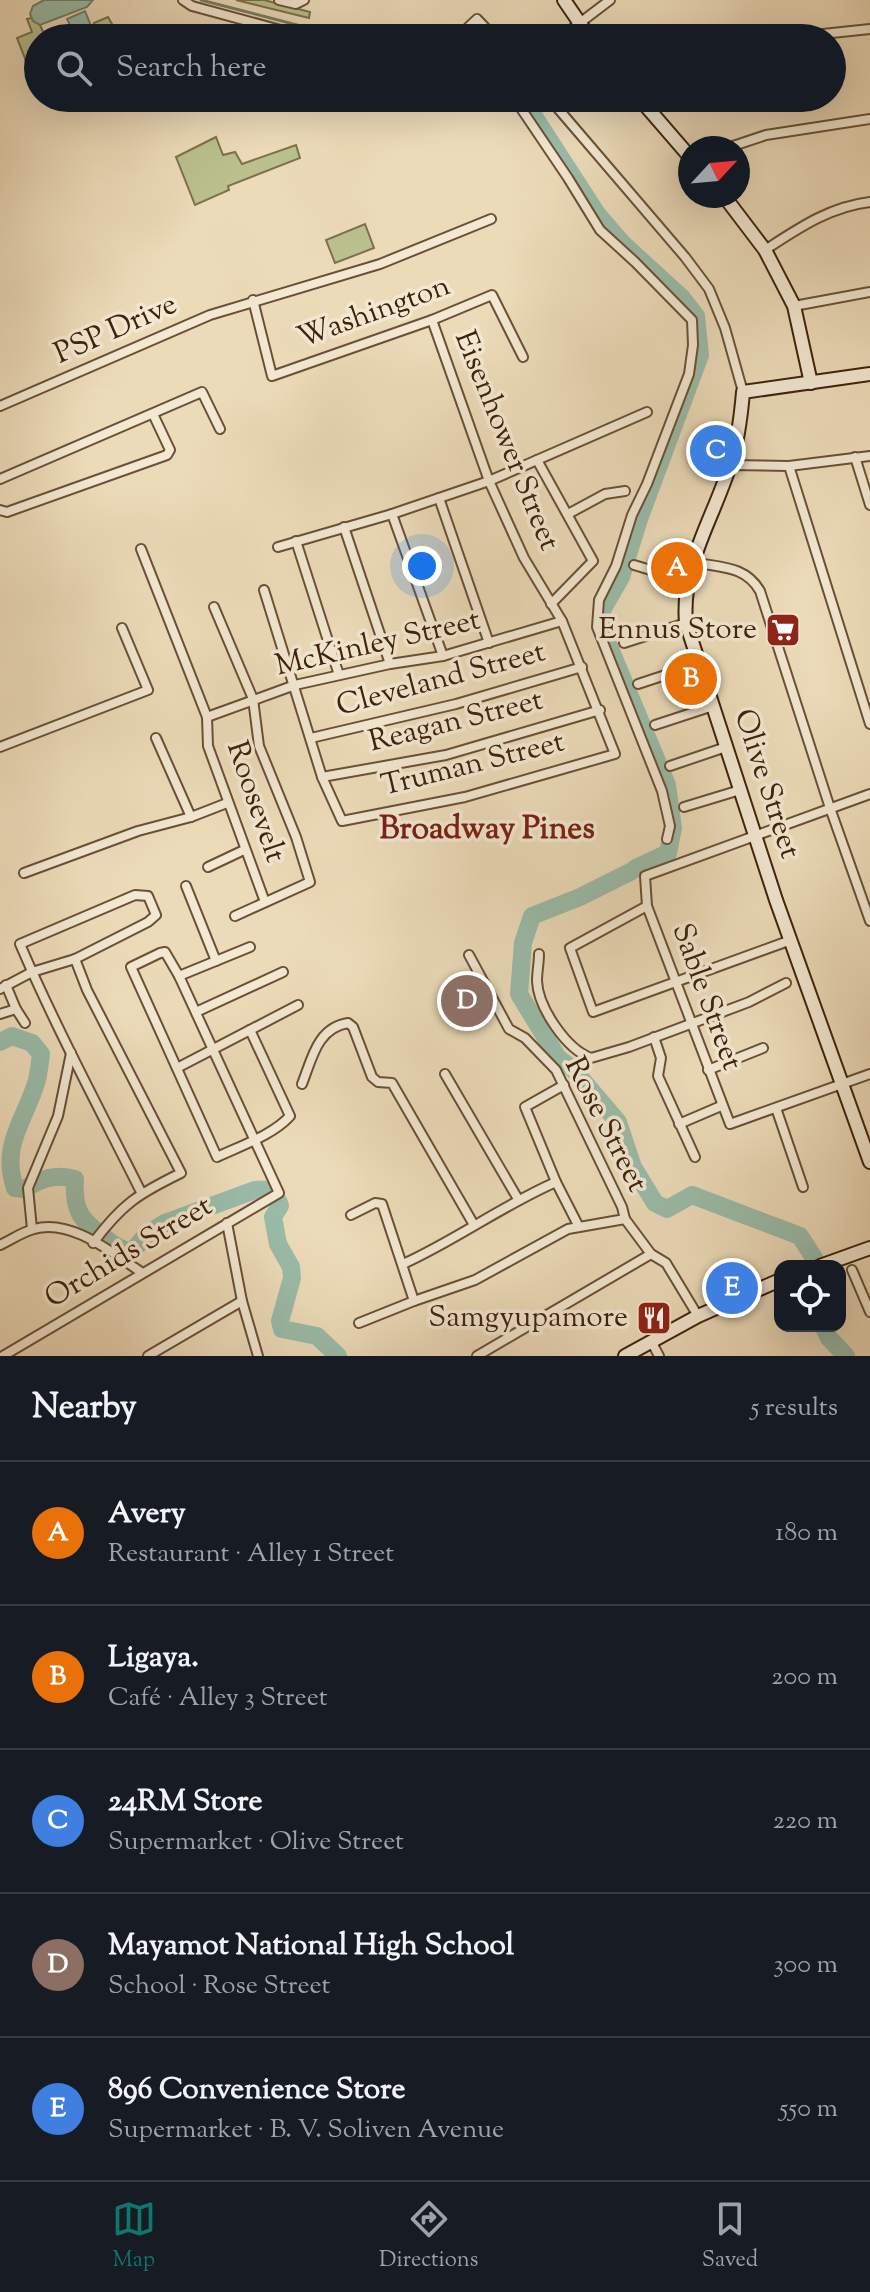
<!DOCTYPE html>
<html lang="en">
<head>
<meta charset="utf-8">
<style>
  :root { --surface:#171b24; --page:#20242c; --text:#f1f3f6; --muted:#9ea1a6; --line:#363941; --accent:#0f766e }
  body { margin:0; font-family:"Sorts Mill Goudy",serif; background:var(--page); color:var(--text) }
  .controls { position:absolute; right:24px; bottom:24px; display:grid; overflow:hidden; border-radius:16px; box-shadow:0 8px 32px #0002 }
  .controls button { width:72px; height:72px; display:grid; place-items:center; padding:0; border:0; border-bottom:2px solid var(--line); background:var(--surface); color:var(--text); font:40px sans-serif }
  .compass { position:absolute; left:678px; top:136px; width:72px; height:72px; border-radius:50%; background:var(--surface); box-shadow:0 8px 32px #0002; rotate:64deg }
  .you { position:absolute; left:422px; top:566px; width:28px; height:28px; margin:-20px; border:6px solid #fff; border-radius:50%; background:#1a73e8; box-shadow:0 0 0 12px #1a73e833 }
  .badge { display:grid; place-items:center; width:52px; height:52px; border-radius:50%; background:var(--accent); color:#fff; font-size:26px; font-weight:700 }
  .pin { position:absolute; translate:-50% -50%; border:4px solid #fff; box-shadow:0 2px 8px #0006 }
  .list { margin:0; padding:0; list-style:none }
  h2 { display:flex; justify-content:space-between; align-items:center; height:104px; margin:0; padding:0 32px; font-size:34px }
  h2 small { font-size:26px; font-weight:400; color:var(--muted) }
  .list li { display:grid; grid-template-columns:52px 1fr auto; gap:24px; align-items:center; box-sizing:border-box; height:144px; padding:0 32px; border-top:2px solid var(--line) }
  .list b { display:block; font-size:30px; white-space:nowrap }
  .list p { margin:0; font-size:26px; white-space:nowrap; color:var(--muted) }
  .list em { font-size:26px; font-style:normal; color:var(--muted) }
  .icon { flex:none; width:44px; height:44px; fill:none; stroke:currentColor; stroke-width:2; stroke-linecap:round; stroke-linejoin:round }
  .map { position:relative; flex:none; width:870px; height:1356px; overflow:hidden }
  .search { position:absolute; background:var(--surface); box-shadow:0 8px 32px #0002; left:24px; right:24px; top:24px; height:88px; display:flex; align-items:center; gap:20px; box-sizing:border-box; padding:0 28px; border-radius:44px; color:var(--muted); font-size:30px }
  .sheet { height:824px; background:var(--surface) }
  nav { display:flex; justify-content:space-around; align-items:center; box-sizing:border-box; height:112px; border-top:2px solid var(--line); background:var(--surface); font-size:22px; color:var(--muted) }
  nav a { display:grid; justify-items:center; gap:4px }
  nav .on { color:var(--accent) }
  .map>svg:first-child { display:block }
</style>
</head>
<body>
<div class="map">
<svg width="870" height="1356" viewBox="0 0 870 1356">
  <rect width="100%" height="100%" fill="#ecdbb9"/>
  <filter id="stains"><feTurbulence type="fractalNoise" baseFrequency=".0025" numOctaves="4"/><feColorMatrix values="0 0 0 0 .2 0 0 0 0 .09 0 0 0 0 .02 0 0 0 .5 -.17"/></filter>
  <radialGradient id="worn" r=".72"><stop offset=".6" stop-color="#630" stop-opacity="0"/><stop offset="1" stop-color="#630" stop-opacity=".3"/></radialGradient>
  <g fill="#bac08e" stroke="#7c714c" stroke-width="2">
    <path d="M236,0H264L310,12L309,18Z"/>
    <path d="M108,17L120,38H69L92,28L94,23Z"/>
    <path d="M31,18L40,25L46,38H38V79L34,81L17,38L32,32L27,19Z"/>
    <path d="M216,137L223,155L235,152L242,164L296,145L300,158L228,186L229,190L195,205L176,157Z"/>
    <path d="M365,224L374,248L335,263L326,240Z"/>
  </g>
  <g fill="#9abca9" stroke="#767e6a" stroke-width="2">
    <path d="M44,0H93L87,7L40,25L33,21L30,14L33,6Z"/>
    <path d="M85,11L91,26L74,33L67,19Z"/>
  </g>
  <g fill="none" stroke-linecap="round" stroke-linejoin="round">
    <path stroke="#767e6a" stroke-width="3" d="M201,0L347,38"/>
    <g stroke="#9abca9" stroke-width="18">
      <path d="M522,98L597,214L622,243L682,298L696,316L700,355L639,519L621,577L602,610L606,639L667,785L673,828L668,853L636,868"/>
      <path d="M632,871L580,897L532,916L523,943L519,994L558,1058L573,1069L618,1122L633,1167L655,1203L667,1209L692,1195L800,1236L814,1258L813,1266"/>
      <path d="M0,1042L12,1036L32,1043L41,1054C40,1062 39,1071 37,1080C26,1119 0,1144 15,1188L24,1189C41,1179 56,1173 75,1179C73,1210 80,1220 105,1238C114,1245 121,1250 132,1252L147,1234L165,1223L255,1190C268,1188 276,1193 280,1206L273,1217L278,1244L291,1267L292,1278L280,1321L282,1329L317,1336L338,1356"/>
      <path d="M823,1326L829,1338L846,1356"/>
    </g>
    <g stroke="#6a5036" stroke-width="12">
      <g id="street">
        <path d="M183,0L192,6L310,38"/>
        <path d="M279,0L296,4L304,0"/>
        <path d="M458,37L477,19L495,38"/>
        <path d="M560,38L610,0"/>
        <path d="M785,38L870,29"/>
        <path d="M514,98L568,178L600,230L635,262L692,320L693,345L689,374L647,484L632,515L616,566L599,600L597,627L662,791L670,826L667,839"/>
        <path d="M549,98L685,257L709,289L725,328L743,392"/>
        <path d="M727,148L766,135L870,119"/>
        <path d="M765,250C799,228 829,207 870,202"/>
        <path d="M253,300L272,376L432,320L492,295L523,357"/>
        <path d="M794,306L870,292"/>
        <path d="M0,406L210,315L380,264L491,219"/>
        <path d="M855,457L870,505"/>
        <path d="M537,460L593,561L551,604"/>
        <path d="M730,465L789,466L870,456"/>
        <path d="M789,466L870,724"/>
        <path d="M0,479L202,392L220,429"/>
        <path d="M439,498L489,643"/>
        <path d="M0,510L7,512L167,455L170,450L153,414"/>
        <path d="M392,514L443,656"/>
        <path d="M568,514L605,494L625,491"/>
        <path d="M344,527L390,664"/>
        <path d="M296,541L339,675"/>
        <path d="M278,547L392,514L489,481L647,412"/>
        <path d="M141,549L207,717L208,746L265,902"/>
        <path d="M693,562C720,568 745,565 760,591L830,808L870,921"/>
        <path d="M634,565L687,581"/>
        <path d="M264,590L322,777L342,821L465,797L615,754L562,621L524,558L489,481L432,320"/>
        <path d="M214,607L253,699L259,746L296,837L310,882L235,916"/>
        <path d="M624,643L686,623"/>
        <path d="M638,684L699,664"/>
        <path d="M207,717L295,685L390,664L443,656L562,621"/>
        <path d="M655,725L713,706"/>
        <path d="M156,738L191,817"/>
        <path d="M311,738L456,704L582,667"/>
        <path d="M0,747L148,690L122,628"/>
        <path d="M670,766L726,747"/>
        <path d="M322,777L446,755L600,710"/>
        <path d="M870,794L645,876L647,906L730,1124L870,1074"/>
        <path d="M684,807L740,790"/>
        <path d="M208,867L244,850"/>
        <path d="M24,873L138,831L191,817L227,803"/>
        <path d="M186,886L216,961"/>
        <path d="M647,906L570,948L593,1012L791,940"/>
        <path d="M539,954C539,963 537,972 537,981C538,1007 566,1049 591,1058L629,1047L749,1002L786,983"/>
        <path d="M469,955L509,1029L525,1038L556,1070L622,1207L625,1219L651,1254L666,1263L698,1316"/>
        <path d="M75,959L87,990L181,1173C138,1194 122,1204 93,1243"/>
        <path d="M179,976L250,947"/>
        <path d="M6,985L16,1009L25,1023"/>
        <path d="M0,989L32,972L75,959L148,922L156,915L148,896L135,895L20,944C56,1028 100,1110 141,1192"/>
        <path d="M196,1012L283,972"/>
        <path d="M0,1014L16,1009"/>
        <path d="M654,1037L661,1058L658,1076L695,1157"/>
        <path d="M177,1068L298,1005"/>
        <path d="M708,1070L763,1048"/>
        <path d="M445,1074L518,1199"/>
        <path d="M302,1084C312,1059 317,1028 348,1023L353,1027L372,1077L378,1082L392,1083L474,1225"/>
        <path d="M564,1085L525,1107L556,1182L579,1227"/>
        <path d="M776,1108L803,1187"/>
        <path d="M679,1124L721,1106"/>
        <path d="M351,1215L375,1203L382,1204L414,1301L475,1280L568,1229L625,1219"/>
        <path d="M227,1223L242,1301L258,1356"/>
        <path d="M32,1229L28,1188L58,1116L71,1053"/>
        <path d="M0,1245C11,1240 22,1232 34,1229C71,1218 112,1253 141,1272"/>
        <path d="M403,1264C456,1240 503,1205 556,1182"/>
        <path d="M852,1270L870,1312"/>
        <path d="M359,1323L414,1301"/>
        <path d="M651,1341L659,1356"/>
        <path d="M3,1356L279,1193L179,976L165,952L160,953L131,967L217,1157C240,1146 273,1135 290,1116L250,1030"/>
        <path d="M148,1356L242,1301"/>
        <path d="M477,1356L651,1254"/>
      </g>
    </g>
    <g stroke="#3f220b" stroke-width="16">
      <g id="secondary">
        <path d="M564,0L590,38"/>
        <path d="M639,98L690,157"/>
        <path d="M724,196L765,250L794,306L811,383"/>
        <path d="M870,374L743,392C741,416 738,442 730,465C713,520 681,564 686,623L776,900L870,1162"/>
        <path d="M820,1266L870,1248"/>
        <path d="M625,1356L698,1316L780,1280"/>
      </g>
    </g>
    <use href="#street" stroke="#f3e8d2" stroke-width="8"/>
    <use href="#secondary" stroke="#f3e8d2" stroke-width="12"/>
  </g>
  <defs>
    <g id="supermarket-square" transform="scale(1.8)"><rect x="-9" y="-9" width="18" height="18" rx="4" fill="#8f2418" stroke="#f3e8d2"/><path d="M-6-5.5h2.5l.6 2H6L4.5 2H-2.5L-4.4-4H-6ZM-1.5 3.2a1.3 1.3 0 1 0 .1 0ZM3 3.2a1.3 1.3 0 1 0 .1 0Z" fill="#fff"/></g>
    <g id="restaurant-square" transform="scale(1.8)"><rect x="-9" y="-9" width="18" height="18" rx="4" fill="#8f2418" stroke="#f3e8d2"/><path d="M-5-6h1v4h1v-4h1v4h1v-4h1v5L-1.5 .5V6h-2V.5L-5-1ZM5-6V6H3V1.5H1.5Q1.5-4 5-6Z" fill="#fff"/></g>
  </defs>
  <g fill-rule="evenodd">
    <use href="#supermarket-square" x="783" y="630"/>
    <use href="#restaurant-square" x="654" y="1318"/>
  </g>
  <g text-anchor="middle" dominant-baseline="central" stroke-width="7" stroke-linejoin="round" paint-order="stroke">
    <g font-size="30" fill="#3f220b" stroke="#f3e8d2">
      <text transform="translate(374 313) rotate(-20)">Washington</text>
      <text transform="translate(116 330) rotate(-24)">PSP Drive</text>
      <text transform="translate(506 441) rotate(68)">Eisenhower Street</text>
      <text transform="translate(378 644) rotate(-13)">McKinley Street</text>
      <text transform="translate(441 680) rotate(-15)">Cleveland Street</text>
      <text transform="translate(456 722) rotate(-14)">Reagan Street</text>
      <text transform="translate(473 765) rotate(-14)">Truman Street</text>
      <text transform="translate(766 784) rotate(72)">Olive Street</text>
      <text transform="translate(255 802) rotate(71)">Roosevelt</text>
      <text transform="translate(706 997) rotate(70)">Sable Street</text>
      <text transform="translate(605 1125) rotate(63)">Rose Street</text>
      <text transform="translate(129 1253) rotate(-31)">Orchids Street</text>
    </g>
    <g font-size="30" fill="#3f220b" stroke="#f3e8d2" text-anchor="end">
      <text x="757" y="630">Ennus Store</text>
      <text x="628" y="1318">Samgyupamore</text>
    </g>
    <g font-size="32" font-weight="bold" fill="#7a1f14" stroke="#f3e8d2">
      <text x="487" y="830">Broadway Pines</text>
    </g>
  </g>
  <rect width="100%" height="100%" filter="url(#stains)"/>
  <rect width="100%" height="100%" fill="url(#worn)"/>
</svg>
<div class="controls">
<button><svg class="icon" aria-label="locate" viewBox="0 0 24 24"><circle cx="12" cy="12" r="6"/><path d="M12 2v4M12 18v4M2 12h4M18 12h4"/></svg></button>
</div>
<svg class="compass" viewBox="-18 -18 36 36"><path d="M0-13l5 13h-10z" fill="#e53935"/><path d="M0 13l5-13h-10z" fill="#9ea1a6"/></svg>
<div class="you"></div>
<div class="pin badge" style="left:677px;top:568px;background:#e8710a">A</div>
<div class="pin badge" style="left:691px;top:679px;background:#e8710a">B</div>
<div class="pin badge" style="left:716px;top:451px;background:#3f7fe0">C</div>
<div class="pin badge" style="left:467px;top:1001px;background:#8d6e63">D</div>
<div class="pin badge" style="left:732px;top:1288px;background:#3f7fe0">E</div>
<div class="search"><svg class="icon" aria-label="search" viewBox="0 0 24 24"><circle cx="10" cy="10" r="6"/><path d="M15 15l6 6"/></svg>Search here</div>
</div>
<section class="sheet">
<h2>Nearby<small>5 results</small></h2>
<ul class="list">
<li><span class="badge" style="background:#e8710a">A</span><div><b>Avery</b><p>Restaurant · Alley 1 Street</p></div><em>180 m</em></li>
<li><span class="badge" style="background:#e8710a">B</span><div><b>Ligaya.</b><p>Café · Alley 3 Street</p></div><em>200 m</em></li>
<li><span class="badge" style="background:#3f7fe0">C</span><div><b>24RM Store</b><p>Supermarket · Olive Street</p></div><em>220 m</em></li>
<li><span class="badge" style="background:#8d6e63">D</span><div><b>Mayamot National High School</b><p>School · Rose Street</p></div><em>300 m</em></li>
<li><span class="badge" style="background:#3f7fe0">E</span><div><b>896 Convenience Store</b><p>Supermarket · B. V. Soliven Avenue</p></div><em>550 m</em></li>
</ul>
</section>
<nav>
<a class="on"><svg class="icon" aria-label="map" viewBox="0 0 24 24"><path d="M3 6l6-2 6 2 6-2v14l-6 2-6-2-6 2zM9 4v14M15 6v14"/></svg>Map</a>
<a><svg class="icon" aria-label="directions" viewBox="0 0 24 24"><path d="M12 3l9 9-9 9-9-9zM9 14v-3h6M13 9l2 2-2 2"/></svg>Directions</a>
<a><svg class="icon" aria-label="saved" viewBox="0 0 24 24"><path d="M7 4h10v16l-5-4-5 4z"/></svg>Saved</a>
</nav>
</body>
</html>
